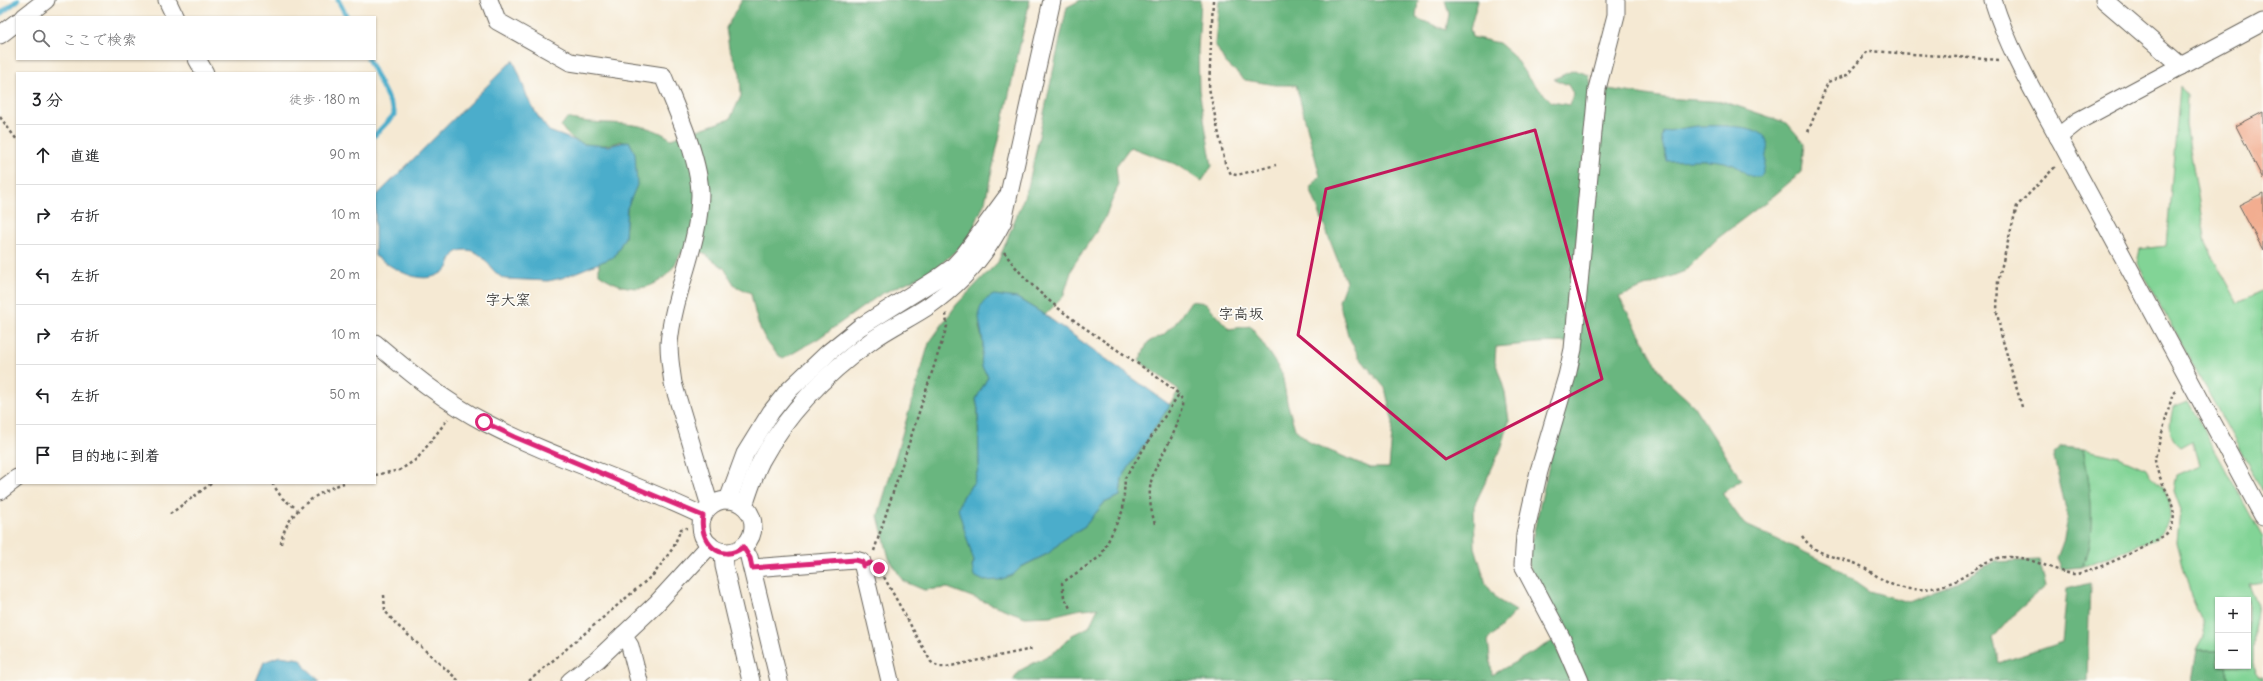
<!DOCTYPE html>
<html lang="ja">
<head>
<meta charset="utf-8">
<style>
  :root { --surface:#fff; --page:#f6f6f6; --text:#202124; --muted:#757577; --line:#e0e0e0 }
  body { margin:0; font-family:Delius,"Klee One",sans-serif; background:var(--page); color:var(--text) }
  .controls { position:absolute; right:12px; bottom:12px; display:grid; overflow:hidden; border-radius:0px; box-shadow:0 1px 3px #0004 }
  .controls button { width:36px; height:36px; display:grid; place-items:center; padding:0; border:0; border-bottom:1px solid var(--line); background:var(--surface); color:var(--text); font:20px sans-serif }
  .stop { position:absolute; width:12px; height:12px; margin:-9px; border:3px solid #db2777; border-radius:50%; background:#fff }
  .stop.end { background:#db2777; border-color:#fff; box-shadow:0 1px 4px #0008 }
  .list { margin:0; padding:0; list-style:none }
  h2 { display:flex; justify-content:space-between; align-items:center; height:52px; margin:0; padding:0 16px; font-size:17px }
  h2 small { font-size:13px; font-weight:400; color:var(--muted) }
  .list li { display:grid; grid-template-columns:26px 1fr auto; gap:12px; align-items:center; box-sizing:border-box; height:60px; padding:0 16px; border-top:1px solid var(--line) }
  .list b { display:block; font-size:15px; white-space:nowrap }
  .list em { font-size:13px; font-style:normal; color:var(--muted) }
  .icon { flex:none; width:22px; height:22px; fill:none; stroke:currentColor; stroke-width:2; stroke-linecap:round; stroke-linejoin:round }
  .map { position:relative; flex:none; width:2263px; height:681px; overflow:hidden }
  .search { position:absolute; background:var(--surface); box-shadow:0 1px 3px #0004; left:16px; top:16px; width:360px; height:44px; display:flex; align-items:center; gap:10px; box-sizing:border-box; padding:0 14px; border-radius:0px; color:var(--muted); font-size:15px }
  .panel { position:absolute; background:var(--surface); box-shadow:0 1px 3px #0004; left:16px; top:72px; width:360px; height:412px; border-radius:0px }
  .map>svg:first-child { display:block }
</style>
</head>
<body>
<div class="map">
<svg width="2263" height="681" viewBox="0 0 2263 681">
  <rect width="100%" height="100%" fill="#fdfcf7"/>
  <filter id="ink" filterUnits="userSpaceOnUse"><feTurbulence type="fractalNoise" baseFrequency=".025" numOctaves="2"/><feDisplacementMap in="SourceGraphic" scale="8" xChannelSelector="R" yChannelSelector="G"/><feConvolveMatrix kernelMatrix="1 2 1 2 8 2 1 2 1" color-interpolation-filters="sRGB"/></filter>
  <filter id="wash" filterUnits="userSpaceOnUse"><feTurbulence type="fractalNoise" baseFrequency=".012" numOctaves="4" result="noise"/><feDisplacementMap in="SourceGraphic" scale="16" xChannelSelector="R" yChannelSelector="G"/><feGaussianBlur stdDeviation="0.9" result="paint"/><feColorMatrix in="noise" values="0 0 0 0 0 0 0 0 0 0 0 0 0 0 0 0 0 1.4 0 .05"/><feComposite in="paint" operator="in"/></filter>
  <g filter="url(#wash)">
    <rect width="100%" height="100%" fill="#f5e9d3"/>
    <g fill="#82d496" stroke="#4f7859">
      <path d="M2180,86L2187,96L2186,125L2206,243L2238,303L2263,291V492L2137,263L2140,249L2166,246Z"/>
      <path d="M2188,401L2263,538V582L2249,584L2258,605L2254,629L2253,666L2260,677H2263V681H2231L2228,678L2226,666H2248V600H2218V651H2197L2205,637L2203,623L2191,596L2177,542L2180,510L2173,491L2176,475L2199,465L2192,441L2181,447C2166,435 2170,424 2173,407Z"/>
      <path d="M2083,449L2119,457L2146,469C2150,478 2159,481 2163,488C2175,507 2171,525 2155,539L2082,567C2097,530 2091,488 2083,449Z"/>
    </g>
    <g fill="#69b67f" stroke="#42694e">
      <path d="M742,0H1030L985,202L968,240L933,271L881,294L819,338L783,359C761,341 756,320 751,293L735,286L724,268L702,252L681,253C664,291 633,298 599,274V261L614,257L625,237L627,208L631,197L622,141C598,149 575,148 561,126L567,118C603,128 638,116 671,139L730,119L741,96L740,73L729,48L726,28Z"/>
      <path d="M1081,0H1201L1198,50L1199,90L1212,166L1202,181L1175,164L1130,147L1116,166L1118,186L1104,220L1073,266L1063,297L1045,315L1017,298L979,326L983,342L982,367L988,377L976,400L978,409L979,466L974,482L962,497L974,562L972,567L1013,575L1021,567L1049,553L1065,538L1085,526L1104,503L1120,496L1122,478L1179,390L1139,361L1148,342L1163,335L1175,324L1191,301L1206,303L1229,329L1251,326L1282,373L1287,402L1295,429L1311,443L1371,468H1389L1393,423L1385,388L1359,357L1348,335L1339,301L1346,282L1310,188L1320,176L1296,85H1276L1245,80L1225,62L1215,44L1219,0H1418L1416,18L1446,30L1449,14L1445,0H1478L1470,29L1472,37L1499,43L1512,54L1529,79L1552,102L1569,105L1574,95L1568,85L1554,79L1574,70L1589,75L1591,85L1568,342L1537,343L1496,347L1495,361L1505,392L1509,421L1502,447L1474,506L1475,547L1486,584L1498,600L1516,611L1488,640L1492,675L1553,641L1572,681H1013L1019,671L1056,651L1072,635L1089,627L1098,608L1081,609L1051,616L1025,617L948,588L924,590L903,581L889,558L878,516L929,343L957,304L998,262L1028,187L1067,7Z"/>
      <path d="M1602,88L1665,98L1725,102L1787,123L1804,143L1801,172L1776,194L1718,238L1685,271L1619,297L1664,378L1693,405L1742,480L1722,493L1744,524L1830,564L1869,591L1909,602L1950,586L1993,562L2039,560L2046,586L2014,614L1993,638L1999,663L2062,642L2067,589L2090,583L2087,681H1586L1527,562L1554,443Z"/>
      <path d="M2061,447L2083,449C2091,488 2097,530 2082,567L2062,569L2057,558L2064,539L2068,518L2053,454Z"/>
      <path d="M2197,651H2218V666H2226L2228,678L2231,681H2192Z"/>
    </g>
    <g fill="#4cadcb" stroke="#346474">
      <path d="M513,60L518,71L528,99L539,118L549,131L584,144L608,146L629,141L635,153L637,185L627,208L625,237L614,257L562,278L548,281L505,279C488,272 487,251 466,250C453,250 452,258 448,268C425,290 396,270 375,256V197Z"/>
      <path d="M1695,126C1711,126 1754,123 1765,137C1769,143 1767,148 1766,155C1765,162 1765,169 1761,176C1747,180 1743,168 1731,164C1710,157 1688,161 1667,161L1661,138L1663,132Z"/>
      <path d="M994,295L1017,298L1045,315L1170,405L1122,478L1120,496L1104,503L1085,526L1065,538L1049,553L1021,567L1013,575L999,580L984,581L974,576L972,567L974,562L958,509L962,497L974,482L979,466L978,409L976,399L988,377C987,373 983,370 982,367C980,361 983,351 983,345C982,325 970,305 994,295Z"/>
      <path d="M280,656L301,659L305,667L321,681H256L264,662Z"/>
    </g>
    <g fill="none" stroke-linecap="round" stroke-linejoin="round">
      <g stroke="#4cadcb" stroke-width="5">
        <path d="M338,0L347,17"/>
        <path d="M0,14L18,0"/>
        <path d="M368,59L394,111V115L375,135"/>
      </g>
    </g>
    <g id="blocks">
      <g fill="#f2ad90">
        <path d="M2263,112V179L2236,126Z"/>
        <path d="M2263,193V250L2239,205Z"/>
      </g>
    </g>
  </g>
  <g filter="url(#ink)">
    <use href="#blocks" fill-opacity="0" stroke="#68645c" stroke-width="1"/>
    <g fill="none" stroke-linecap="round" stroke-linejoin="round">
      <g stroke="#68645c" stroke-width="19">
        <g id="minor">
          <path d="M167,0L175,17"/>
          <path d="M489,0L497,21L570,62L663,76C676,108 700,160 700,195C699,247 673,293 669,344C669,357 671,370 673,383L710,506"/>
          <path d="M1993,0C2010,55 2041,104 2068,155L2263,516"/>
          <path d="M2104,0L2181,66"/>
          <path d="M24,17L46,0"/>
          <path d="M0,35L17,22"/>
          <path d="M197,59L205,73"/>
          <path d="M2058,137L2078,121L2263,22"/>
          <path d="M375,343C409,372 445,402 486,423C555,459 632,481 703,516"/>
          <path d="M0,491L17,478"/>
          <circle cx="727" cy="526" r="26"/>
          <path d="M728,500L745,454L771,412L787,392L829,352L860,327L938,278L952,268L964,255L1006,198"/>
          <path d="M744,506C749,491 754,475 761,461C787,413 828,372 871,341C890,327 911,318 930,305C961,283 986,255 1003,221L1052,0"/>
          <path d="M723,552L724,566L751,681"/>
          <path d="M749,557L779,681"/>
          <path d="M752,568L855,560L862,562L890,681"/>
          <path d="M623,635L630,646L639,681"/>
          <path d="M570,681L597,660L656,604L710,545"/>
          <path d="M1580,681L1562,639L1523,565L1525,534L1539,471L1567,376L1573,349L1597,89L1616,15V0"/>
        </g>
      </g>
      <g stroke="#68645c" stroke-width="2.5" stroke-dasharray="3 3" stroke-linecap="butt">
        <path d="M1213,0L1209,88L1225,163L1231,174L1237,175L1276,165"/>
        <path d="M0,117L17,140"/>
        <path d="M1808,132L1828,82L1847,75L1866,53L1870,51L1999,60"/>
        <path d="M1004,252C1048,315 1120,346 1179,394L1125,478L1123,510L1101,556L1062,583L1064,597L1070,608"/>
        <path d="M2022,407L2001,334L1997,312L1998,281L2017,206L2056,166"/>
        <path d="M375,475L400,470L417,459L448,419"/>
        <path d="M272,483L282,498L297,509"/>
        <path d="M170,514L212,483"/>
        <path d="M1155,524C1140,475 1160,467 1177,425C1179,417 1184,409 1183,401L1179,394"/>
        <path d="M1802,536C1815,555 1833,556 1854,563C1870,569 1883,583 1899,587C1921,593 1947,587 1966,575C1979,566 1989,558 2006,557C2031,556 2050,570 2073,574C2085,576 2162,541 2169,531C2185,507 2155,482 2155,458L2173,393L2176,391"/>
        <path d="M281,544C284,514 316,492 344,483"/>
        <path d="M874,551L947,326L946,313"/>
        <path d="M884,577L931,662L939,667H946L1032,649"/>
        <path d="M384,595L385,611L396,624L459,681"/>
        <path d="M529,681L654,574L673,548L681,529L687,528"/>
      </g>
      <use href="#minor" stroke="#fff" stroke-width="17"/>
    </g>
  </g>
  <g fill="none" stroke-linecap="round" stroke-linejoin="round" filter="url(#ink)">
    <path stroke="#db2777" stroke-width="5" d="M484,422L515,437L703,516C698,540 720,565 743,547L750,558L752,568L855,560L862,562L863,566L870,563L879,568"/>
  </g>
  <path fill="none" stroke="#c2185b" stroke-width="3" stroke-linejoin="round" d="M1535,130L1602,379L1446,459L1298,335L1326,189Z"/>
  <g text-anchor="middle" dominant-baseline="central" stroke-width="3.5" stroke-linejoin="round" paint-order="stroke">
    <g font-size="15" fill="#1c1c1c" stroke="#fdfcf7">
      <text x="508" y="299">字大窯</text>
      <text x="1241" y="313">字高坂</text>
    </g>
  </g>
</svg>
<div class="controls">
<button>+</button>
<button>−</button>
</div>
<div class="stop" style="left:484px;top:422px"></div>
<div class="stop end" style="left:879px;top:568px"></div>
<div class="search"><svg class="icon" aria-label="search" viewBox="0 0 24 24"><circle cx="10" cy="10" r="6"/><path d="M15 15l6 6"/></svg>ここで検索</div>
<section class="panel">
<h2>3 分<small>徒歩 · 180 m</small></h2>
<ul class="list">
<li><svg class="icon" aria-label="ahead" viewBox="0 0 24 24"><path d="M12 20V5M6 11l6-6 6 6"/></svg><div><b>直進</b></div><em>90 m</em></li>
<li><svg class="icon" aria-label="right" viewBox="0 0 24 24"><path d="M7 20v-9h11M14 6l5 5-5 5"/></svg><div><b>右折</b></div><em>10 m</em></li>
<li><svg class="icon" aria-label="left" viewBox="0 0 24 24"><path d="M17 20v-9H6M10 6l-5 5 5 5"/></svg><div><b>左折</b></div><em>20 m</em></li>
<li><svg class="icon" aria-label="right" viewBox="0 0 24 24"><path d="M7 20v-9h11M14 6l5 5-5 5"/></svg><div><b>右折</b></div><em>10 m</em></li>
<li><svg class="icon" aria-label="left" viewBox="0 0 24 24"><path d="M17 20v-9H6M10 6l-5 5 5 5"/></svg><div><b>左折</b></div><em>50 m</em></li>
<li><svg class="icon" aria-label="arrive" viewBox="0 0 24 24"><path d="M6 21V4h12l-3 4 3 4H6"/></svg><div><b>目的地に到着</b></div></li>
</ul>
</section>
</div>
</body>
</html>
